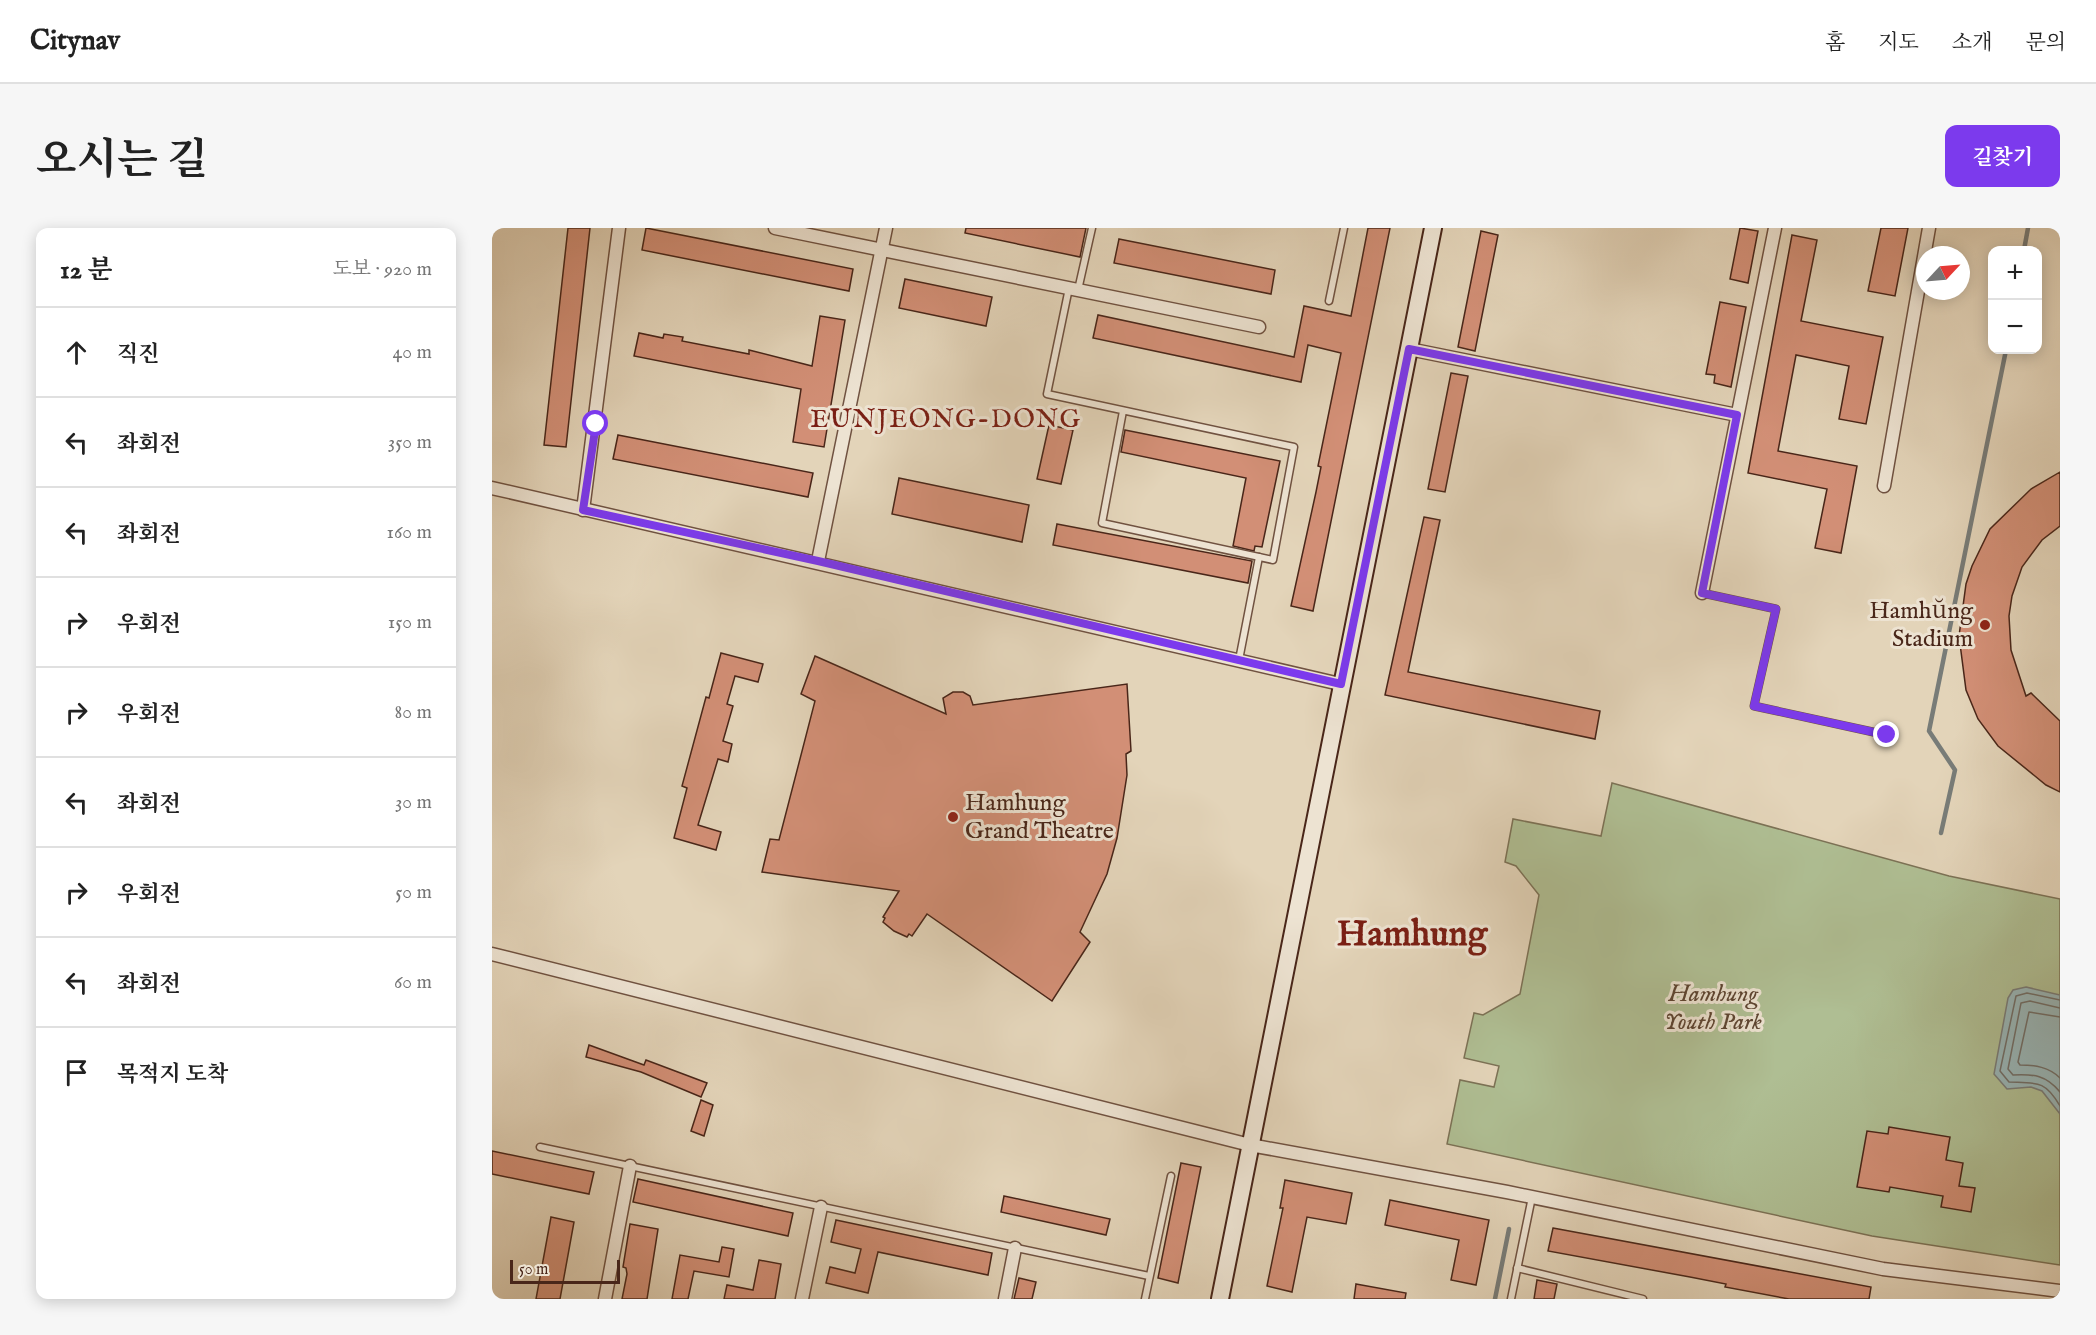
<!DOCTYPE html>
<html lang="ko">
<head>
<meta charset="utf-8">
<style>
  :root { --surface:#fff; --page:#f6f6f6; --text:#222; --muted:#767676; --line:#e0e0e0; --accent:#7c3aed }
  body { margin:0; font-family:"IM FELL English","Noto Serif KR",serif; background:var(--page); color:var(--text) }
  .controls { position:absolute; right:18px; top:18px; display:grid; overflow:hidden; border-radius:12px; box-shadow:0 3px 15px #0003 }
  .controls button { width:54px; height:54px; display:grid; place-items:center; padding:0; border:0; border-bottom:2px solid var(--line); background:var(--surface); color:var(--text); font:30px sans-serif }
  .compass { position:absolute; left:1424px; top:18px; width:54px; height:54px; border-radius:50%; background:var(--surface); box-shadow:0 3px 15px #0003; rotate:64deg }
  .scale { position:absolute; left:18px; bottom:15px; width:110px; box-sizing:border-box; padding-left:6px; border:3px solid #492619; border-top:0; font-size:16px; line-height:21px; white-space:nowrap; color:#492619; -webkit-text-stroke:4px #ede3d2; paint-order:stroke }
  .stop { position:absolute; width:18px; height:18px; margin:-14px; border:4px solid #7c3aed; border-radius:50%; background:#fff }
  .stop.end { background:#7c3aed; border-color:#fff; box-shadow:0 2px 6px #0008 }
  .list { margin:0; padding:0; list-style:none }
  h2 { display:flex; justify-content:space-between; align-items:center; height:78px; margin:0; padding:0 24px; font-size:26px }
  h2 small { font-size:20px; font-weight:400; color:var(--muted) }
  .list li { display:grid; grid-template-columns:39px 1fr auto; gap:18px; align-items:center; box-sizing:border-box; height:90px; padding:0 24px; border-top:2px solid var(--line) }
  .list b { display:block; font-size:22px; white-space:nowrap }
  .list em { font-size:20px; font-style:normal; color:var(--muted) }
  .icon { flex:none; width:33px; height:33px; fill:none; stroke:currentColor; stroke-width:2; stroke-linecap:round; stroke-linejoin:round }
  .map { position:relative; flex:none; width:1568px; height:1071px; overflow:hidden; border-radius:12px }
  header { display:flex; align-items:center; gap:36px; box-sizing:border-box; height:84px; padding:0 30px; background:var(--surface); border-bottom:2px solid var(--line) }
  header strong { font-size:28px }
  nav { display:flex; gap:33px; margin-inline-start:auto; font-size:21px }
  .intro { display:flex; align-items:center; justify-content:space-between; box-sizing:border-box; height:144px; padding:0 36px }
  h1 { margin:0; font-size:42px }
  .button { padding:15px 27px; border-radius:12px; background:var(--accent); color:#fff; font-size:21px; font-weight:700 }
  main { display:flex; gap:36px; padding:0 36px }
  aside { flex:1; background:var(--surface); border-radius:12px; box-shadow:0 3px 15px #0003 }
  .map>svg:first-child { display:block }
</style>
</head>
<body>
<header>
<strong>Citynav</strong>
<nav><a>홈</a><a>지도</a><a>소개</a><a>문의</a></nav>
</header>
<div class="intro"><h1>오시는 길</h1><a class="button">길찾기</a></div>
<main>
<aside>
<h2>12 분<small>도보 · 920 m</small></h2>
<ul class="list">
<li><svg class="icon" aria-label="ahead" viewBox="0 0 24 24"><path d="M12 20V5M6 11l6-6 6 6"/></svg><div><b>직진</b></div><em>40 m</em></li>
<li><svg class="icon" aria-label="left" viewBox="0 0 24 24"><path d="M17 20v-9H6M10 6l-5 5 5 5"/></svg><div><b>좌회전</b></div><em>350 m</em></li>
<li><svg class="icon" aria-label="left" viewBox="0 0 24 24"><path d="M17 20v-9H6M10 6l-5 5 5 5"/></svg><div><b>좌회전</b></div><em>160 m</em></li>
<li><svg class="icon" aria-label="right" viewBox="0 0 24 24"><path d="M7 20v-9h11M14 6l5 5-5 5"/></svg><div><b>우회전</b></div><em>150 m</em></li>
<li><svg class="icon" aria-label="right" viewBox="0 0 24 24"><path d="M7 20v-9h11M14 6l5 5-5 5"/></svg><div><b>우회전</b></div><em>80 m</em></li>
<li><svg class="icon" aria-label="left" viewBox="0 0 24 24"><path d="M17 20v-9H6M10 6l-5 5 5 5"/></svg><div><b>좌회전</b></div><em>30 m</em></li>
<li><svg class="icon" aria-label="right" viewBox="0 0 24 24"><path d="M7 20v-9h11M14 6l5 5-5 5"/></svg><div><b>우회전</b></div><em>50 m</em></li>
<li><svg class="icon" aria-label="left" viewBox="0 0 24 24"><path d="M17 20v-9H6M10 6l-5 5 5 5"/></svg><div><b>좌회전</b></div><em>60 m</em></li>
<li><svg class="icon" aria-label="arrive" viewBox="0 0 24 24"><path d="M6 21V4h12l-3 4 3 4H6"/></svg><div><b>목적지 도착</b></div></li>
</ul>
</aside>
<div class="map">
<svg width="1568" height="1071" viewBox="0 0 1568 1071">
  <rect width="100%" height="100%" fill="#e3d4b9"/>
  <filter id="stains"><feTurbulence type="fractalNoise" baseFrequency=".00333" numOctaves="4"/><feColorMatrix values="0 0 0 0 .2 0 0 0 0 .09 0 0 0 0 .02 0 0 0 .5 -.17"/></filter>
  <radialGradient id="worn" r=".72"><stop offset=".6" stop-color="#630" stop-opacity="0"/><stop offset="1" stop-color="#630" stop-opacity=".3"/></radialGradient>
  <path fill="#afbe93" stroke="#7c7256" stroke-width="1.5" d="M1120,555L1457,648L1568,671V1037L1380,1008L955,916L968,852L1002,859L1007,838L972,830L982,785L991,787L1028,766L1047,667L1024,638L1013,634L1021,591L1109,608Z"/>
  <path fill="#98b6b8" stroke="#787c78" stroke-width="1.5" d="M1534,759L1568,767V886L1550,863L1539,859L1515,861L1502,846L1516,770L1521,762Z"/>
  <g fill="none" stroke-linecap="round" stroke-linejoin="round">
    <g stroke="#706e68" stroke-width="1.5">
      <path d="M1568,772L1535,765L1524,768L1508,843L1517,854C1545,855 1553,852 1568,878"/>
      <path d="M1568,780L1538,773L1529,775L1516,841L1521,847C1542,846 1554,847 1568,864"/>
      <path d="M1568,789L1537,784L1526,834L1528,837C1543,837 1557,839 1568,850"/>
    </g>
    <g stroke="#787c78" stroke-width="4.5">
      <path d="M1532,22L1536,0"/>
      <path d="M1449,605L1463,542L1437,503L1514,122"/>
      <path d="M1003,1071L1017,1001"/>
    </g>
  </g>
  <g fill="#d28f76" stroke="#492619" stroke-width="1.5">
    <path d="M76,0H98L74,219L52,217Z"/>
    <path d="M154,0L361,41L357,63L150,22Z"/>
    <path d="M474,0H594L588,29L473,5Z"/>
    <path d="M876,0H898L821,383L799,378L824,264L829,239L826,238L849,125L816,117L809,154L601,110L606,87L802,129L812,78L859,88Z"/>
    <path d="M1248,0L1266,3L1256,55L1238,51Z"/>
    <path d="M1389,0H1416L1403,68L1376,63Z"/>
    <path d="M989,3L1006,7L983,123L966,119Z"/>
    <path d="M1300,7L1325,12L1309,93L1391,109L1374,196L1347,191L1357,138L1304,127L1286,223L1365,238L1349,325L1323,320L1335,261L1256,245Z"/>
    <path d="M627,11L783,42L779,66L622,35Z"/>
    <path d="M413,51L500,69L494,98L407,80Z"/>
    <path d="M1228,74L1254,79L1239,159L1222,155L1223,147L1214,146Z"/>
    <path d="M328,88L353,92L332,219L301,214L309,161L142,128L147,105L171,110L172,106L191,109L190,113L257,126V122L320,138Z"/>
    <path d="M959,145L976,148L953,264L936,261Z"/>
    <path d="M557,197L581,202L569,256L545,251Z"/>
    <path d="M633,202L788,233L770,319L763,318L762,323L741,318L754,250L629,224Z"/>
    <path d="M126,207L321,245L316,269L121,231Z"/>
    <path d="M1568,244V298L1550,312L1530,339L1520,368L1517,388L1519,422L1534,468L1539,465L1568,493V564L1554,557L1506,518L1486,491L1474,462L1467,408L1474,356L1480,338L1498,301L1539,261Z"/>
    <path d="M407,250L537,277L530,314L400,286Z"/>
    <path d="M932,289L948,292L916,444L1108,483L1103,511L893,467Z"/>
    <path d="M565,296L760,333L756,355L561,317Z"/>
    <path d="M229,425L271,436L266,454L243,448L235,476L241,478L231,513L240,516L236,534L226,531L206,597L229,604L224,622L182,610L195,560L190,558L214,469L217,470Z"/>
    <path d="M323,428L454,486L451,470L461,464H471L478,468L481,477L635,456L639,523L634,526L635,547L625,610L615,646L588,704L598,714L560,773L435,686L420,708L417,706L415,709L402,703L391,694L393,690L391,689L407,663L270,644L278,611L287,612L323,473L309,466Z"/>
    <path d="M97,817L152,837L154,832L215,855L209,869L149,844L94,829Z"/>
    <path d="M209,872L221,877L212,908L199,903Z"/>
    <path d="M1397,899L1458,909L1454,932L1471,935L1467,958L1483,960L1479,984L1449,979L1451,968L1398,959L1397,964L1365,959L1375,903L1396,906Z"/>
    <path d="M0,923L102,944L97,966L0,946Z"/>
    <path d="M689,935L709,939L686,1055L666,1050Z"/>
    <path d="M146,951L301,985L296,1008L141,974Z"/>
    <path d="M793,952L860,965L854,996L815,989L800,1064L775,1058L791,980H788Z"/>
    <path d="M512,968L618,991L614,1007L509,984Z"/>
    <path d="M898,972L997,992L984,1057L959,1052L967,1012L893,997Z"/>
    <path d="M59,989L82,994L68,1071H44Z"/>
    <path d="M344,992L500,1025L496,1047L386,1024L376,1065L334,1055L338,1039L363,1045L369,1021L339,1014Z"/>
    <path d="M138,996L166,1001L155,1071H130L135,1046L134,1040L131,1039Z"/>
    <path d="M1061,1000L1379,1059L1377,1071H1297L1233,1059L1234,1056L1198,1049L1056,1023Z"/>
    <path d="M230,1019L242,1021L237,1049L202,1043L196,1071H180L188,1027L227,1034Z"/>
    <path d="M267,1032L289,1036L283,1071H232L235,1057L261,1062Z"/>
    <path d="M527,1050L544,1054L540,1071H522Z"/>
    <path d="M1045,1052L1065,1056L1062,1071H1042Z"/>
    <path d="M864,1056L914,1065L913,1071H862Z"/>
  </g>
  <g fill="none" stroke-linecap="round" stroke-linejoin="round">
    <g stroke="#705241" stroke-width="9">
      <g id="lane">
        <path d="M577,60L555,166L802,219L781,332L610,295L631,183"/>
        <path d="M586,62L600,0"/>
        <path d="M837,73L852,0"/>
        <path d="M1210,365L1284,381L1262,478L1395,507"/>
        <path d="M747,432L767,329"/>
        <path d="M48,919L657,1048"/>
        <path d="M1025,1040L1151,1071"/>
        <path d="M653,1071L679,948"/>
        <path d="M1019,1071L1040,969"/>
      </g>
    </g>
    <g stroke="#705241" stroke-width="15">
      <g id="street">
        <path d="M283,0L767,99"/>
        <path d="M917,121L1245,187"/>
        <path d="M1392,258L1437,0"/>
        <path d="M0,260L848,456"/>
        <path d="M91,282L127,0"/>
        <path d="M326,333L394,0"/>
        <path d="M1210,365L1283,0"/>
        <path d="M0,726L758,917L1015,964L1391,1041L1568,1063"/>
        <path d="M113,1071L138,938"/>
        <path d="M310,1071L329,979"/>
        <path d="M513,1071L523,1020"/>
      </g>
    </g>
    <g stroke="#492619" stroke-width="20">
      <path id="secondary" d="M728,1071L941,0"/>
    </g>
    <use href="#lane" stroke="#ede3d2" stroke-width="6"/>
    <use href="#street" stroke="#ede3d2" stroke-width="12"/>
    <use href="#secondary" stroke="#ede3d2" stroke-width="16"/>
  </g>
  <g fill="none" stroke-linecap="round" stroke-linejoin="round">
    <path stroke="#7c3aed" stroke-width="8" d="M104,196L91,282L326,333L849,456L917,121L1245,187L1210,365L1284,381L1262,478L1395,507"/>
  </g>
  <g fill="#8f2418" stroke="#ede3d2" stroke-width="2">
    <circle cx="1493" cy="397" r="6"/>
    <circle cx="461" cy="589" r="6"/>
  </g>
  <g text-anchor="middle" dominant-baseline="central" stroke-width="6" stroke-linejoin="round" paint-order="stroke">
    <g font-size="24" fill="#492619" stroke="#ede3d2" text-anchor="end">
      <text x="1481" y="383">Hamhŭng<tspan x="1481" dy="28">Stadium</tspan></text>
      <text x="473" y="575" text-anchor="start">Hamhung<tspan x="473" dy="28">Grand Theatre</tspan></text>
    </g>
    <g font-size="24" font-style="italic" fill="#5d4431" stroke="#ede3d2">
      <text x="1221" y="766">Hamhung<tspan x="1221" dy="28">Youth Park</tspan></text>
    </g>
    <g font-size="26" letter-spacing="1.5" fill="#7a1f14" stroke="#ede3d2">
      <text x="454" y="191">EUNJEONG-DONG</text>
    </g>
    <g font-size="36" font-weight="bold" fill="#7a1f14" stroke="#ede3d2">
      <text x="920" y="707">Hamhung</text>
    </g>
  </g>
  <rect width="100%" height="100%" filter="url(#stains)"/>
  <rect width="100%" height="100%" fill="url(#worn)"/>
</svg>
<div class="controls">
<button>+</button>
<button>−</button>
</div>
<svg class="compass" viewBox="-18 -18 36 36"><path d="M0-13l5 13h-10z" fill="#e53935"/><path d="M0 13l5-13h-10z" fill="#767676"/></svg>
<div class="scale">50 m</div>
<div class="stop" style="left:104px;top:196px"></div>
<div class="stop end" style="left:1395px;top:507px"></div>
</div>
</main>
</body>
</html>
